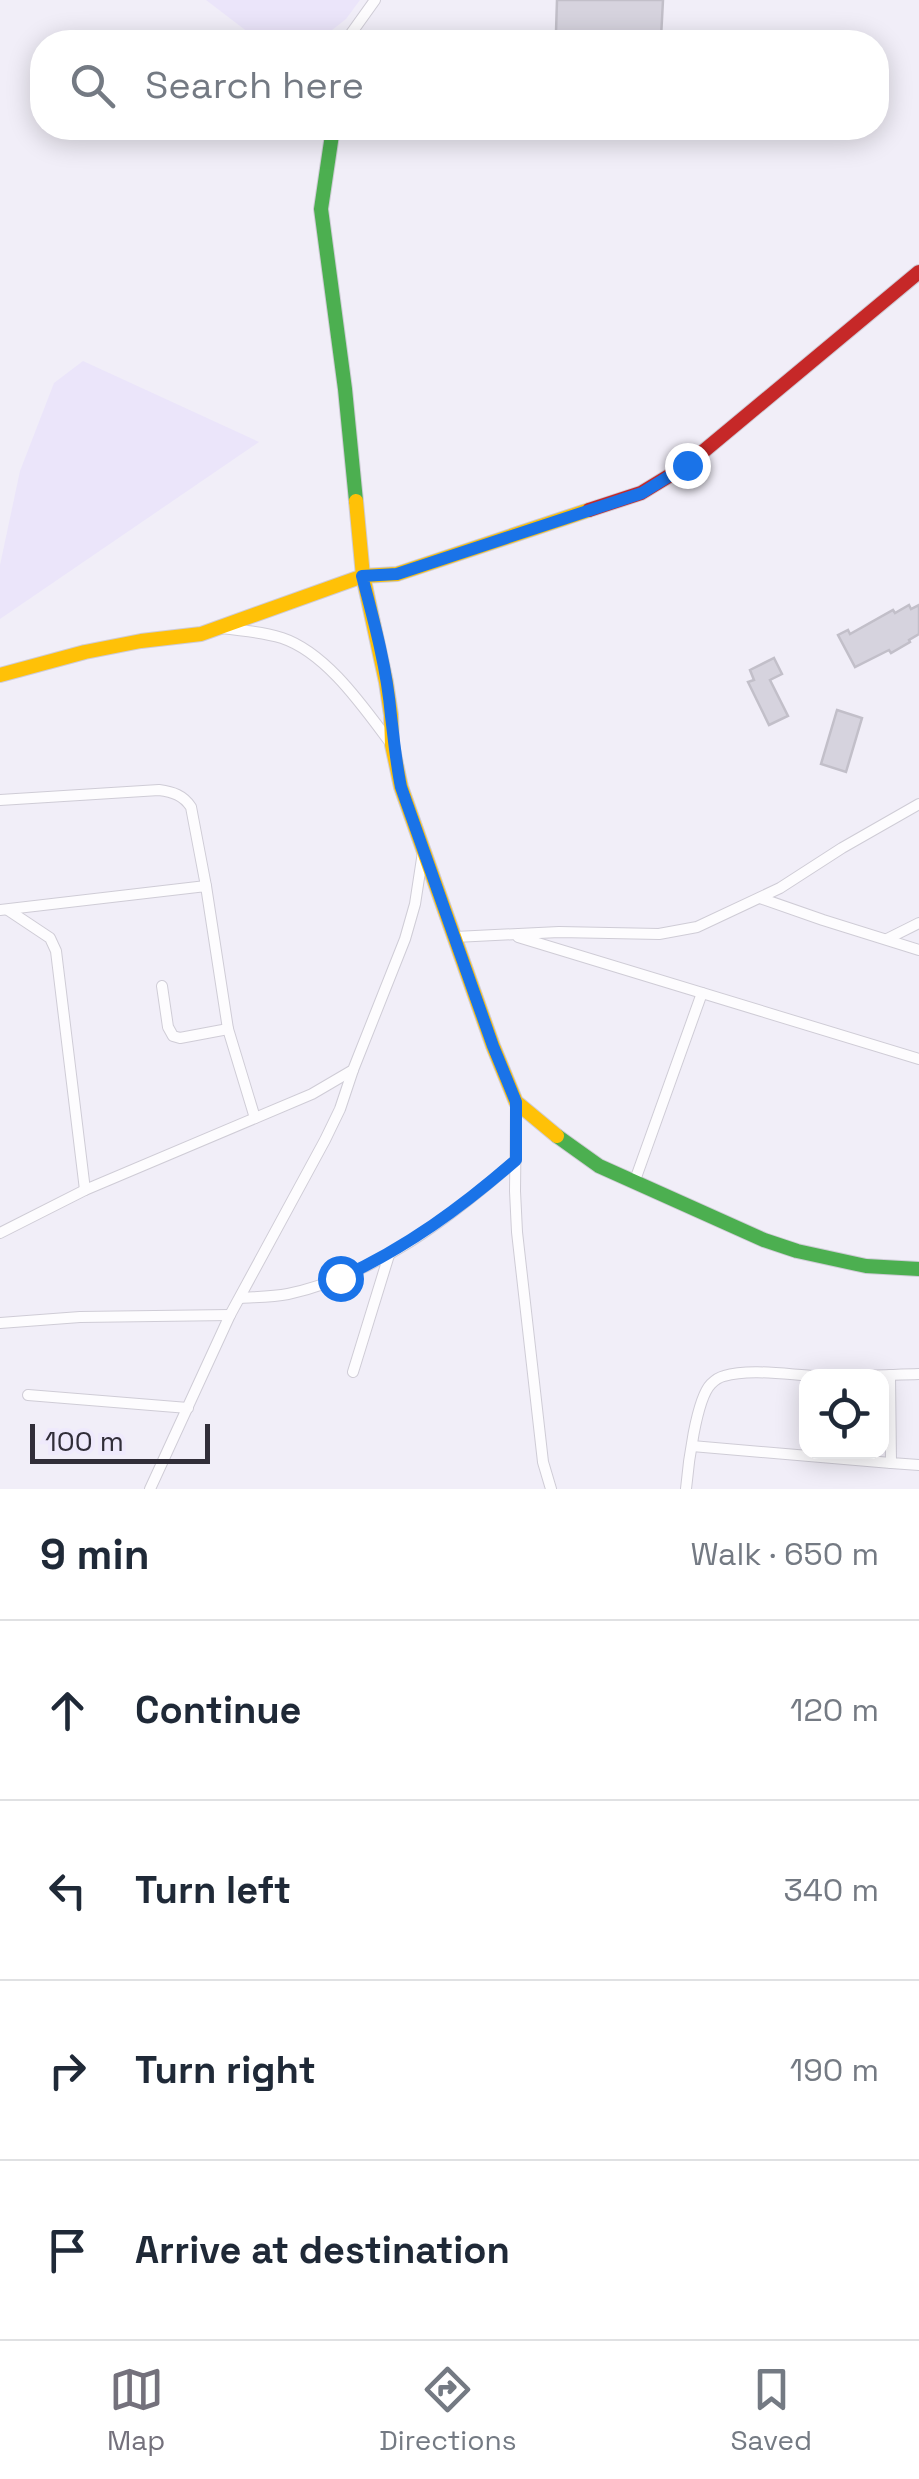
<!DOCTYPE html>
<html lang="en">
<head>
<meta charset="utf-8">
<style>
  :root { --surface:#fff; --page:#f2f2f3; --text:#1f2937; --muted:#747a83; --line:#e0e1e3; --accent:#74717c }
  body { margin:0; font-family:"Space Grotesk",sans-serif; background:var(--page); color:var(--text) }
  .controls { position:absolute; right:30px; bottom:30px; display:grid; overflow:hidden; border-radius:20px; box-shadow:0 5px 25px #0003 }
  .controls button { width:90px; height:90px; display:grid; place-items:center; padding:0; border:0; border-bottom:2px solid var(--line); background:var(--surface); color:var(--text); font:50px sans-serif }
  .scale { position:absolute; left:30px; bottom:25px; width:180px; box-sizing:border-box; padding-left:10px; border:5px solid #312e39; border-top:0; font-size:28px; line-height:35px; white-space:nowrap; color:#312e39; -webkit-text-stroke:8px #efeafc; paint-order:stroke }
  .stop { position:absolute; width:30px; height:30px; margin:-22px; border:8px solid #1a73e8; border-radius:50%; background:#fff }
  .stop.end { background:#1a73e8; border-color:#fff; box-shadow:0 2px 10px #0008 }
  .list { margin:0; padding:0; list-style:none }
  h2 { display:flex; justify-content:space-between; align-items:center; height:130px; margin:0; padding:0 40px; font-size:42px }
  h2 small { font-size:32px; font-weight:400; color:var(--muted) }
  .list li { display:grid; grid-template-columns:65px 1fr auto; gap:30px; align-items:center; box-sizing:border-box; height:180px; padding:0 40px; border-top:2px solid var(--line) }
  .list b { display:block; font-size:38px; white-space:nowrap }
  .list em { font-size:32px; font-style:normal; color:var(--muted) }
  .icon { flex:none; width:55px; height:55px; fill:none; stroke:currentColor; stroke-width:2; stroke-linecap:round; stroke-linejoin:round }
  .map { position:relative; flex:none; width:919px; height:1489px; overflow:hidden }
  .search { position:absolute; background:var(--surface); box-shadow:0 5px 25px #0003; left:30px; right:30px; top:30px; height:110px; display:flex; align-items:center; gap:25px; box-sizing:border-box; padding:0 35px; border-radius:40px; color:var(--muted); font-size:38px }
  .sheet { height:850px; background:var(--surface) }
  nav { display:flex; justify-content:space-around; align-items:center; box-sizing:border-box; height:140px; border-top:2px solid var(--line); background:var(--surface); font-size:28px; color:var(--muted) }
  nav a { display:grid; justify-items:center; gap:5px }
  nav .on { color:var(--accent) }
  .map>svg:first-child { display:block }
</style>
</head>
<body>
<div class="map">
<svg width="919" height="1489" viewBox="0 0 919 1489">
  <rect width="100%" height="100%" fill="#f1eef8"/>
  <g fill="#ebe5fa">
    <path d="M206,0H360L346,19L317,42H261Z"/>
    <path d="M83,361L259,442L0,619V565L20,471L54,383Z"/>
  </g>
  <g fill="#d6d3de" stroke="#c2bfc9" stroke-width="2.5">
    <path d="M557,0H663L661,38L556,32Z"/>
    <path d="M909,605L911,609L919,605V634L909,640L910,642L891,653L889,650L855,667L838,635L848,630L850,634L893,610L895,613Z"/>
    <path d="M774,658L782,674L770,680L788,716L769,725L748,682L754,680L750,670Z"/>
    <path d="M837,710L862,718L846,772L821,764Z"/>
  </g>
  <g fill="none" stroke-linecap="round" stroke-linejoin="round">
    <g stroke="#cfccd6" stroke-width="12">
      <g id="street">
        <path d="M345,42L375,0"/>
        <path d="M220,628C241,630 262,632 282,638C327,653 364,708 392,745"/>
        <path d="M0,800L159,790C173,792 183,795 191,807L206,886"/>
        <path d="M760,898L823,920L919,950"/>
        <path d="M0,910L206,886L228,1029L255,1118"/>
        <path d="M8,910L50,938L56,951L85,1190"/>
        <path d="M455,937L559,932L659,934L697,927L780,888L842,848L919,804"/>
        <path d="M518,937L919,1059"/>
        <path d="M887,939L919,923"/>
        <path d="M162,986L168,1027L173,1036L180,1038L228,1029"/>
        <path d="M516,1102L515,1191L517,1232L543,1462L551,1489"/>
        <path d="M634,1183L702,993"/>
        <path d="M0,1233L85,1190L312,1094L353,1070L405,939L415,904L423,852"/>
        <path d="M241,1298C256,1297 273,1297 288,1294C376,1275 450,1218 516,1160"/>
        <path d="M0,1323L80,1317L230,1315"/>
        <path d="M353,1372L389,1255"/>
        <path d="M890,1375L891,1463L919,1465"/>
        <path d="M28,1395L188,1408"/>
        <path d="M692,1446L891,1463"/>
        <path d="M150,1489L230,1315L325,1140L340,1109L353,1070"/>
        <path d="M686,1489C688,1466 696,1399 711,1384C714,1381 720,1377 724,1376C750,1368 790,1375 817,1376C851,1377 885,1375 919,1374"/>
      </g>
    </g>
    <g stroke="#cfccd6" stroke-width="16">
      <g id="fast">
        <path d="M333,128L321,209L345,389L356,501"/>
        <path d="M557,1136L599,1166L764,1240L797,1251L866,1266L919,1269"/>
      </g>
    </g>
    <g stroke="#cfccd6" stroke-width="16">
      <g id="slow">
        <path d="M356,501L363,576L386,682L391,715L392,745L401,787L493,1046L516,1102L557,1136"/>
        <path d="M0,675L85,652L141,641L201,634L363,576L397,574L589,510"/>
      </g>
    </g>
    <g stroke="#cfccd6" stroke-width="16">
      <path id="jam" d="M589,510L641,493L687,465L919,272"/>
    </g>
    <use href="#street" stroke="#fdfcfe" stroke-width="10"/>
    <use href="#fast" stroke="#4caf50" stroke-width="14"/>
    <use href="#slow" stroke="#ffc107" stroke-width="14"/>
    <use href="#jam" stroke="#c62828" stroke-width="14"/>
  </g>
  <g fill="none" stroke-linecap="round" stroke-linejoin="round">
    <path stroke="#1a73e8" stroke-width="12" d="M340,1278C406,1248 462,1207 516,1160V1102L493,1046L401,787C396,763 394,740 391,716C387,669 374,621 362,576L397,574L642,493L687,465"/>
  </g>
</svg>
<div class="controls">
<button><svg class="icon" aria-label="locate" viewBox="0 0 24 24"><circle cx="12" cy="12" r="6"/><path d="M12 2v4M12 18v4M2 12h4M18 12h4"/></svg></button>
</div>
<div class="scale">100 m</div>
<div class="stop" style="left:340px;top:1278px"></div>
<div class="stop end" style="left:687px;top:465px"></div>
<div class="search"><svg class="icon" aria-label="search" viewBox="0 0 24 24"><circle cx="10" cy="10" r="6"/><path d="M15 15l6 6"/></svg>Search here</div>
</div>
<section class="sheet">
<h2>9 min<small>Walk · 650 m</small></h2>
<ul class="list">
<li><svg class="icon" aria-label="ahead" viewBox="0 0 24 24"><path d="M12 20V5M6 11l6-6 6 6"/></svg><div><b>Continue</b></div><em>120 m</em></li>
<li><svg class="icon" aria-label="left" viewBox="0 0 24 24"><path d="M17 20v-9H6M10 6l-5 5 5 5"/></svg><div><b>Turn left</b></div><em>340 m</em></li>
<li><svg class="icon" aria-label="right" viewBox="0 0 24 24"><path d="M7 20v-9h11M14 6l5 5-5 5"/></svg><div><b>Turn right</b></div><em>190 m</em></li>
<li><svg class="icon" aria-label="arrive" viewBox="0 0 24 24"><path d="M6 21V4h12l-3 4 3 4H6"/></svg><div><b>Arrive at destination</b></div></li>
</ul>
</section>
<nav>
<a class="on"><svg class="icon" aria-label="map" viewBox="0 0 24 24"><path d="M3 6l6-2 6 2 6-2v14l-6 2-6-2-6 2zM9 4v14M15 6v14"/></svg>Map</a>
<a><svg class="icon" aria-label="directions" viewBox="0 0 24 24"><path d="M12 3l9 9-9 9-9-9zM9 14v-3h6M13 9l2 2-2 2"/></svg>Directions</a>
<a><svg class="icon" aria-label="saved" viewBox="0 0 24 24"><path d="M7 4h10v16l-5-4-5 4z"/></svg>Saved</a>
</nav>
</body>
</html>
